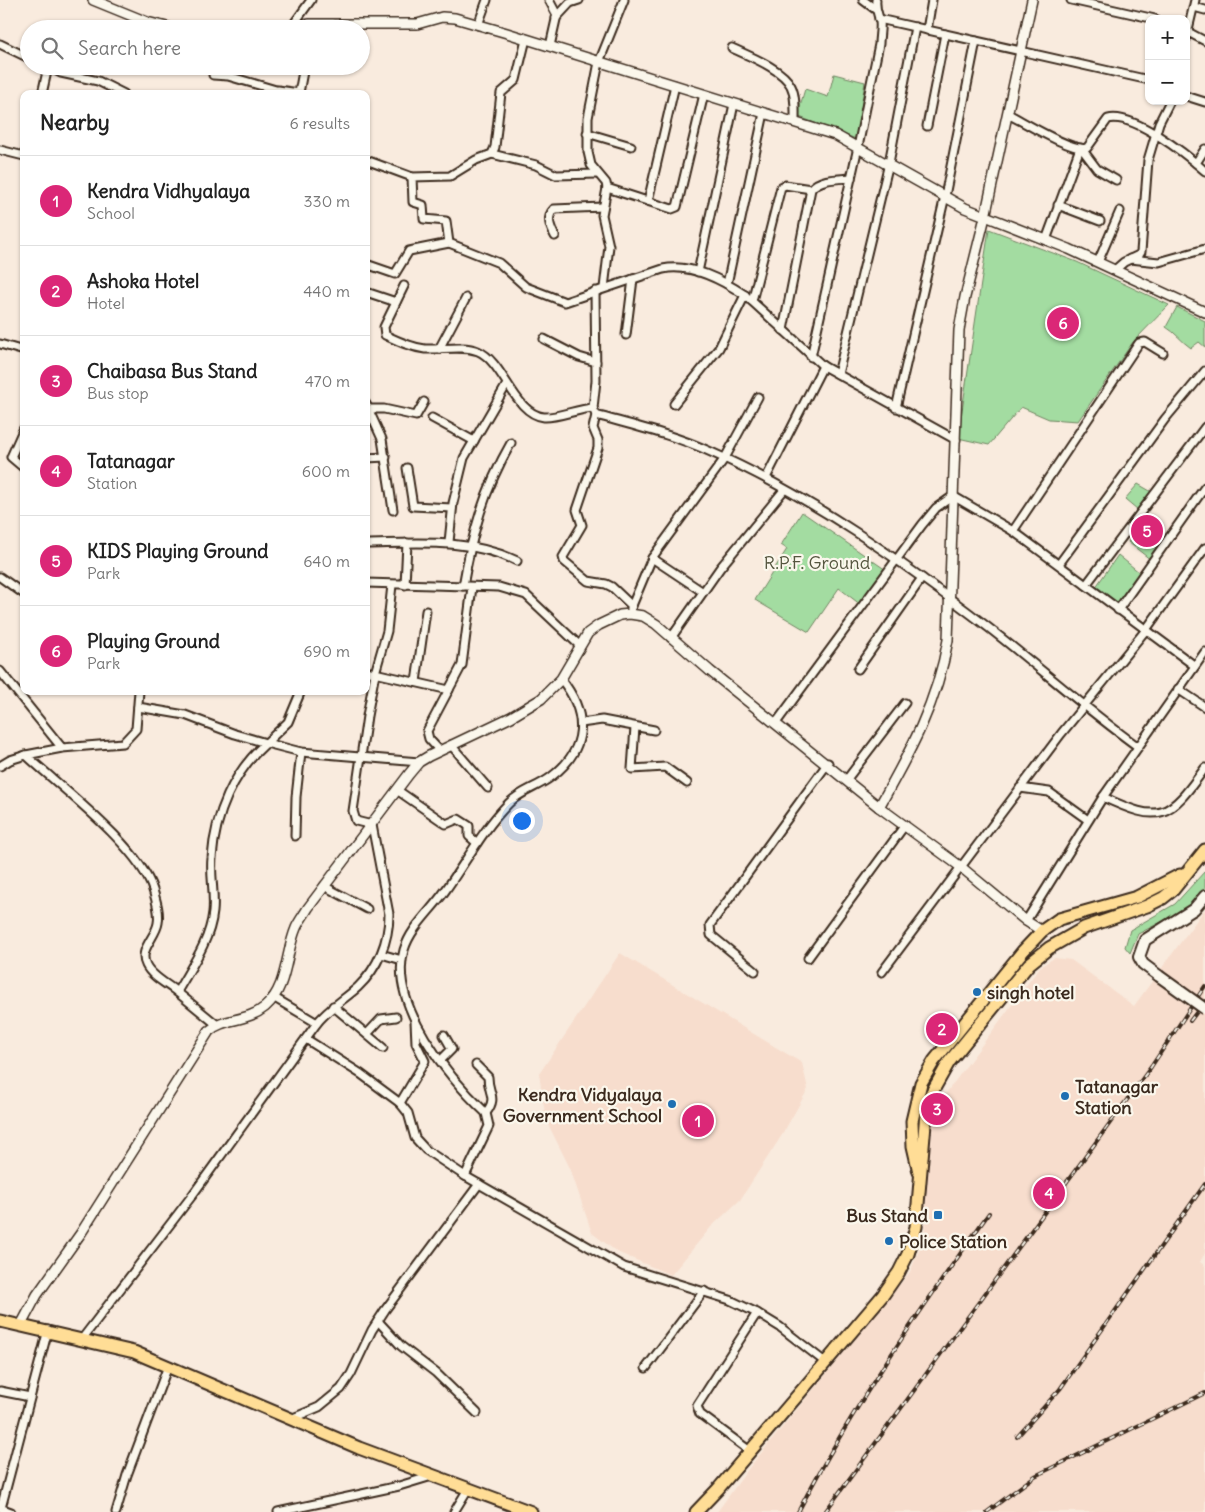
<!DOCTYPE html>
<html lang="en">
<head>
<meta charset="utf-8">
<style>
  :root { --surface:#fff; --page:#f2f2f2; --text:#222; --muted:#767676; --line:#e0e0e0; --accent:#db2777 }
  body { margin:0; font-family:Delius,sans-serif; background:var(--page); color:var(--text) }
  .controls { position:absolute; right:15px; top:15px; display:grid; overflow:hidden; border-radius:10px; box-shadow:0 1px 4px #0004 }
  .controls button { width:45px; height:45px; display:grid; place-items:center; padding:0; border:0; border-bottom:1px solid var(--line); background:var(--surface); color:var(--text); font:25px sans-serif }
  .you { position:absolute; left:521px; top:820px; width:18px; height:18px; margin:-12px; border:4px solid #fff; border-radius:50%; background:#1a73e8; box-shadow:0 0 0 8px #1a73e833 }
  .badge { display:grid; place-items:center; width:32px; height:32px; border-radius:50%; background:var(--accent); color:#fff; font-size:16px; font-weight:700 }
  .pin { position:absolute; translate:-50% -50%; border:2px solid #fff; box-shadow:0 1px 5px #0006 }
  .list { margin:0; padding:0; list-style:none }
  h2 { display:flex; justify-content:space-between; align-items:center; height:65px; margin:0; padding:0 20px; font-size:21px }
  h2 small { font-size:16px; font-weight:400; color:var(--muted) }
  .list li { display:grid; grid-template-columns:32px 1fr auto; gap:15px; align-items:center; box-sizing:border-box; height:90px; padding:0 20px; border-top:1px solid var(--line) }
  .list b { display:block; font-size:19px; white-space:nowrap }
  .list p { margin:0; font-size:16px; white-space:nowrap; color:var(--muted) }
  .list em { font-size:16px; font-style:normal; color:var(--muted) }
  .icon { flex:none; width:28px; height:28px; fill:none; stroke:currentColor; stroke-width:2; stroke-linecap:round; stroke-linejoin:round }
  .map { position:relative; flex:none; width:1205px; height:1512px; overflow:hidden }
  .search { position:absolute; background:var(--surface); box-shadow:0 1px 4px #0004; left:20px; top:20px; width:350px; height:55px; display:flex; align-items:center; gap:12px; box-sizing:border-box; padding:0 18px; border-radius:28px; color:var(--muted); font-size:19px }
  .panel { position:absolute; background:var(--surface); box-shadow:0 1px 4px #0004; left:20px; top:90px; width:350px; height:605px; border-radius:10px }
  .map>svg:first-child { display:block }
</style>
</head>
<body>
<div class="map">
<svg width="1205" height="1512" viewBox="0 0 1205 1512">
  <rect width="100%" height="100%" fill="#f9ebde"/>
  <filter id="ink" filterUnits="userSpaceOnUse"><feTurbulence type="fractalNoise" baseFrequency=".02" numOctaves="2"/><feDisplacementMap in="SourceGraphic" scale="10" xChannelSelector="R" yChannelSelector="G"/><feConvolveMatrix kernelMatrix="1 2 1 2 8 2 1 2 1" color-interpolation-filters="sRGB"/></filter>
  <g filter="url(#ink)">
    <g fill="#f7ddcd">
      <path d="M1205,909V1253L1200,1262L1205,1266V1512H717L752,1464L910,1272L925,1236L927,1148L932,1112L1040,967L1054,958L1071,960L1134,1006Z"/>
      <path d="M620,953L802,1063L808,1089L782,1135L740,1200L711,1227L671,1275L617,1252L592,1233L570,1168L546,1120L539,1074Z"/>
    </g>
    <g fill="#a3dca1" stroke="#6f8360">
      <path d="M834,74L865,82L856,139L797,116L805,89L828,97Z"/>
      <path d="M989,229L1077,262L1169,305L1133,342L1078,421L1049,419L1021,407L989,445L958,438Z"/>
      <path d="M1177,307L1205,321V347L1199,342L1191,348C1181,341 1176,333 1166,327Z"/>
      <path d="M1138,484L1157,495L1144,515L1125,499Z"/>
      <path d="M802,512L886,570L861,605L839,588L809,632L755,600L787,549L781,545Z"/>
      <path d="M1145,520L1167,541L1151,560L1128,542Z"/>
      <path d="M1118,555L1145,577L1119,614L1091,594Z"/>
      <path d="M1205,871V889L1188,908L1138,934L1130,953L1125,947L1130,930L1175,904Z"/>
    </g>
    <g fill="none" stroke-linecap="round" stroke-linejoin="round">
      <g stroke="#3b2a1e" stroke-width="11">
        <g id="minor">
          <path d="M549,0L557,15L550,46"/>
          <path d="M863,0L875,9"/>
          <path d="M1071,0L1155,19"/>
          <path d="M1194,7L1205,10"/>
          <path d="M556,18L570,3L579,0"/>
          <path d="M879,19L1149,80"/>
          <path d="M293,25L311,0"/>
          <path d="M478,25L487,0"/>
          <path d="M927,30L932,0"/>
          <path d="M1188,32L1205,41"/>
          <path d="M1186,38L1195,0"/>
          <path d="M526,39L516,80L501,93L495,147L492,154L476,160L450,176L412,177L413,202L423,205L424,219L446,221L449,243L499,263L526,287L565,302L663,269C691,263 722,280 745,295L823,366L956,440"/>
          <path d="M0,44L29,58"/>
          <path d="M732,48C749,56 783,69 791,86C796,96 795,110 795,121"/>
          <path d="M47,66L61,73L98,81L124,94"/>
          <path d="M213,75L228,76L276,90"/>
          <path d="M274,93L278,90L299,93L304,66"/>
          <path d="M42,94L48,67"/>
          <path d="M1186,96L1205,102"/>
          <path d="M1008,114C1024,122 1072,152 1087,148L1108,119C1133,112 1187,155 1205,171"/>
          <path d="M927,126L945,34"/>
          <path d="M587,133L631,146"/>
          <path d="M1082,149L1097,169L1116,180"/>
          <path d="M0,150L24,156"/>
          <path d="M492,154L536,165L556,175L597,174"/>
          <path d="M366,160L412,177"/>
          <path d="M1196,163L1205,149"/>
          <path d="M607,188L672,209L677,207L704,94"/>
          <path d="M648,201L675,85"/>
          <path d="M1058,205L1100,221"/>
          <path d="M555,236C550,227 546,217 554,209L603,207"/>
          <path d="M1046,240L1080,148"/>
          <path d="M1130,259L1159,262L1205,249"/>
          <path d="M1098,262L1120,211"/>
          <path d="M366,264L395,274L409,251L449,243"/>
          <path d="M1116,269L1124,262L1139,255L1141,252L1148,160L1159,123L1170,101"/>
          <path d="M698,272L734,104"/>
          <path d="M727,284L764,113"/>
          <path d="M404,286L384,327L385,335C398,341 410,347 425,349C441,350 463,345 478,351C504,362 514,414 544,417C557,418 577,409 593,408"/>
          <path d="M604,288L609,246L602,215L607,188L606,183L591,165L588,152V118L599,62L624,0"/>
          <path d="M595,291L596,381L593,408L596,415L593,428L598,440V448L577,510L582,525L563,557L564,561L588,581L606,584L612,587L632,606"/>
          <path d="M366,292L396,302"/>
          <path d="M752,301L781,187L785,185L811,189"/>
          <path d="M783,330L811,189C820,178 839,179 851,178"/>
          <path d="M626,335L633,279"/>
          <path d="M544,339L579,357L596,362"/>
          <path d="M0,344L24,351"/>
          <path d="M439,349L466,298"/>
          <path d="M811,357L858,147L879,44C879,36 881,29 880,22C878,13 875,9 876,0"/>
          <path d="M838,374L889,163L915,27"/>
          <path d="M366,404L382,439L393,510"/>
          <path d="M674,404L719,348L745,295"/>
          <path d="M896,408L945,196L976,41"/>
          <path d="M367,409H384L416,416L424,402"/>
          <path d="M596,415C635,426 674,435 711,452C811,496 903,562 989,628C1039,667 1086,709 1137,746"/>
          <path d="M432,418L474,441"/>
          <path d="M24,428L11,457L24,468"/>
          <path d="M366,458L386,457"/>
          <path d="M407,468L413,506L452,508"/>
          <path d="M766,478L823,366"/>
          <path d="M1013,531L1139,343L1145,342L1163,353"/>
          <path d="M449,542L453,503L464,458L507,384"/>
          <path d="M366,544C418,543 469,538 517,561"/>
          <path d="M652,558L703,592"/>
          <path d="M1059,564L1165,419L1205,371"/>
          <path d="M0,577L24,594"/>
          <path d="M366,583L499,587L526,595L579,645"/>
          <path d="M405,585L407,543"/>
          <path d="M1086,585L1205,427"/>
          <path d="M463,586C472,534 484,490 511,443"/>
          <path d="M631,608L652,558L725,458L758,397"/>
          <path d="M1118,610L1205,487"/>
          <path d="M671,638L720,568L784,490"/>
          <path d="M858,669L922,578"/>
          <path d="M0,671L62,748L123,743L136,729L139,691"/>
          <path d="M366,671L449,690"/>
          <path d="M416,682L426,611"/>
          <path d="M1178,689L1205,707"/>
          <path d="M138,707L185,715L235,734L266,743L288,722L301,691"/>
          <path d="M581,723L602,720L654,730"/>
          <path d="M776,723L922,525L936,508L953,496L1013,531L1195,666"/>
          <path d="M635,727L632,769L665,767L687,783"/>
          <path d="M451,745L488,788"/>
          <path d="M62,748L26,755C60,787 139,846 153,890C156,900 160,912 158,923C156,937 138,950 146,965C151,976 167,984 177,992"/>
          <path d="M440,751L429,739L427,731L462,665L472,587"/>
          <path d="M0,766L10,760L26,755"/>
          <path d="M847,779L905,703"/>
          <path d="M1020,788L1049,792L1088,820"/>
          <path d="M397,790L446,824L458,819L469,826V836L477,843"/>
          <path d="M1103,797C1161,824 1168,819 1205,768"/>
          <path d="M295,836L296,797L301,752"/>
          <path d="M324,886L367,909"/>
          <path d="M1026,921L1103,797L1205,652"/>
          <path d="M381,954L402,960"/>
          <path d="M808,958L905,825"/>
          <path d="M755,971L711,935L710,925L828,763"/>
          <path d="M882,972L1061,734L1145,631L1205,548"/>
          <path d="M273,997L317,1023"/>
          <path d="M333,1006L383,1048"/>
          <path d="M216,1024L177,992C191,967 210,941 213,912C215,894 210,876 212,858C215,815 233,772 266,743L301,752L419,762"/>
          <path d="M367,1034L381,1019L396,1017"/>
          <path d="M306,1039L361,1074L400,1103L408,1113L415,1138L426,1150L465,1176L624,1267L730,1300L757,1313L780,1327L825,1362"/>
          <path d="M441,1060L452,1049L444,1035"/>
          <path d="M476,1065L488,1077C488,1094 498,1097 486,1113"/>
          <path d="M400,1103L425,1061L416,1043L415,1021"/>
          <path d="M465,1176L489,1126L486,1113C449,1078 388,1004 404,950C411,927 431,911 445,891C466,862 483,829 509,803C521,791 538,787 551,777C588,749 589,714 561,679"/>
          <path d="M378,1321L401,1346L436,1373L477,1413"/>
          <path d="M82,1339L191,1197L317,1023C329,1008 345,999 358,987C378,968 389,941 389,914L372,825L356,821L353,811L367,716L375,673L387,631L392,585"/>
          <path d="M646,1368L704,1291"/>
          <path d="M0,1391L30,1397"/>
          <path d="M293,1418L319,1407L341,1389L351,1374L372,1330L385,1310L479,1184"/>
          <path d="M750,1451L700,1414L697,1406L757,1313"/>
          <path d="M0,1508L11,1512"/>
          <path d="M1,1508L48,1330"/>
          <path d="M116,1512L127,1475L168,1366"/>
          <path d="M278,1512L399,1486L432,1476"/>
          <path d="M454,1512L468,1489"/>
        </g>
      </g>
      <g stroke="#3b2a1e" stroke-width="12">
        <g id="tertiary">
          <path d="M93,0L147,22L175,29"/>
          <path d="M273,29L310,24H417L442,17L455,18L507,33L835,135L965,208L1069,249L1205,312"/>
          <path d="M879,807C910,752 937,703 948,640L959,330L965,297L985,217L1032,0"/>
          <path d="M21,1325L37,1295L81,1233L209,1031C223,1018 247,1022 265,1007C288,987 285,954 296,928C299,921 304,915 308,908L409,774L419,762L429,756L511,717L541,699L561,679L588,633L599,625L620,615L630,614L643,616L656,624L710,671L879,807L961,867L1026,921L1042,931"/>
        </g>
      </g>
      <g stroke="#3b2a1e" stroke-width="14">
        <path id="secondary" d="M1159,976L1143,964L1139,957L1145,940L1194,909L1205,896"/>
      </g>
      <g stroke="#3b2a1e" stroke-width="15">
        <g id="primary">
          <path d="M919,1172L913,1146L912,1121L921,1083L934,1061L1023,951L1042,931L1059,919L1137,897L1180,875"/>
          <path d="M0,1321L134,1352L359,1448L531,1512"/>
          <path d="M696,1512L718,1489L883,1295L899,1272L908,1254L916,1227L927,1101L949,1062L1029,964L1049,948L1084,928L1147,906L1163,898L1173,890L1205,850"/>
        </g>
      </g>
      <use href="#minor" stroke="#fbf7ec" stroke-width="7"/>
      <use href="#tertiary" stroke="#fbf7ec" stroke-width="9"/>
      <use href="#secondary" stroke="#fbf7ec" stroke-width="10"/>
      <use href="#primary" stroke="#ffdd96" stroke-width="11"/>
      <g stroke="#3b2a1e" stroke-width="4">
        <g id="rail">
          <path d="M1190,1021L1205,1001"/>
          <path d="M1017,1437L1060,1389L1205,1184"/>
          <path d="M798,1512C853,1406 920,1310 989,1213"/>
          <path d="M825,1512L1151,1067L1205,986"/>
          <path d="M987,1512L1035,1476L1205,1393"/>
        </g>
      </g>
      <use href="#rail" stroke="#fbf7ec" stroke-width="2" stroke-dasharray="5.5" stroke-linecap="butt"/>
      <g stroke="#3b2a1e" stroke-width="14" stroke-linecap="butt">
        <path id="secondary-bridge" d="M1159,976L1205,1009"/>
      </g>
      <use href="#secondary-bridge" stroke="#fbf7ec" stroke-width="10"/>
    </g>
  </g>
  <g fill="#1f6fb2" stroke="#fbf7ec" stroke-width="2">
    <circle cx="977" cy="992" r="5"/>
    <circle cx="1065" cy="1096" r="5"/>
    <circle cx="672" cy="1104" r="5"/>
    <rect x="933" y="1210" width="10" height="10" rx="2.5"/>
    <circle cx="889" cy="1241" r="5"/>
  </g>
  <g text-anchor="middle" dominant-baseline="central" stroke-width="4.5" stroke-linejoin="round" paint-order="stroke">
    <g font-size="18" fill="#55563f" stroke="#fbf7ec">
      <text x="817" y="562">R.P.F. Ground</text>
    </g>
    <g font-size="18" font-weight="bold" fill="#3b2a1e" stroke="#fbf7ec" text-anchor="start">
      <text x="987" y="992">singh hotel</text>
      <text x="1075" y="1086">Tatanagar<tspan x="1075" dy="21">Station</tspan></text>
      <text x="662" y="1094" text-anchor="end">Kendra Vidyalaya<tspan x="662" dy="21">Government School</tspan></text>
      <text x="928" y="1215" text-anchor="end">Bus Stand</text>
      <text x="899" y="1241">Police Station</text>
    </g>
  </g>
</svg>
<div class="controls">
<button>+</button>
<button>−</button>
</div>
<div class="you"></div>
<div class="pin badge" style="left:698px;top:1121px">1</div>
<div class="pin badge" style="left:942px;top:1029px">2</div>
<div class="pin badge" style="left:937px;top:1109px">3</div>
<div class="pin badge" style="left:1049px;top:1193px">4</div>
<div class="pin badge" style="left:1147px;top:531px">5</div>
<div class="pin badge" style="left:1063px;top:323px">6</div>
<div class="search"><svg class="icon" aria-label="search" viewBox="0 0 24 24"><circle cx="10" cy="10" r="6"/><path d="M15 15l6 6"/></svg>Search here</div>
<section class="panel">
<h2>Nearby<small>6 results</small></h2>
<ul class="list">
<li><span class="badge">1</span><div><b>Kendra Vidhyalaya</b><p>School</p></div><em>330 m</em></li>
<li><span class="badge">2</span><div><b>Ashoka Hotel</b><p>Hotel</p></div><em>440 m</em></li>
<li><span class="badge">3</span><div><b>Chaibasa Bus Stand</b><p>Bus stop</p></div><em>470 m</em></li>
<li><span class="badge">4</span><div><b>Tatanagar</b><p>Station</p></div><em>600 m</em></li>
<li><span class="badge">5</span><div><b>KIDS Playing Ground</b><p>Park</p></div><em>640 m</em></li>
<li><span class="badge">6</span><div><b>Playing Ground</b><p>Park</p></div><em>690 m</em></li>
</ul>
</section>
</div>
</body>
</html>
